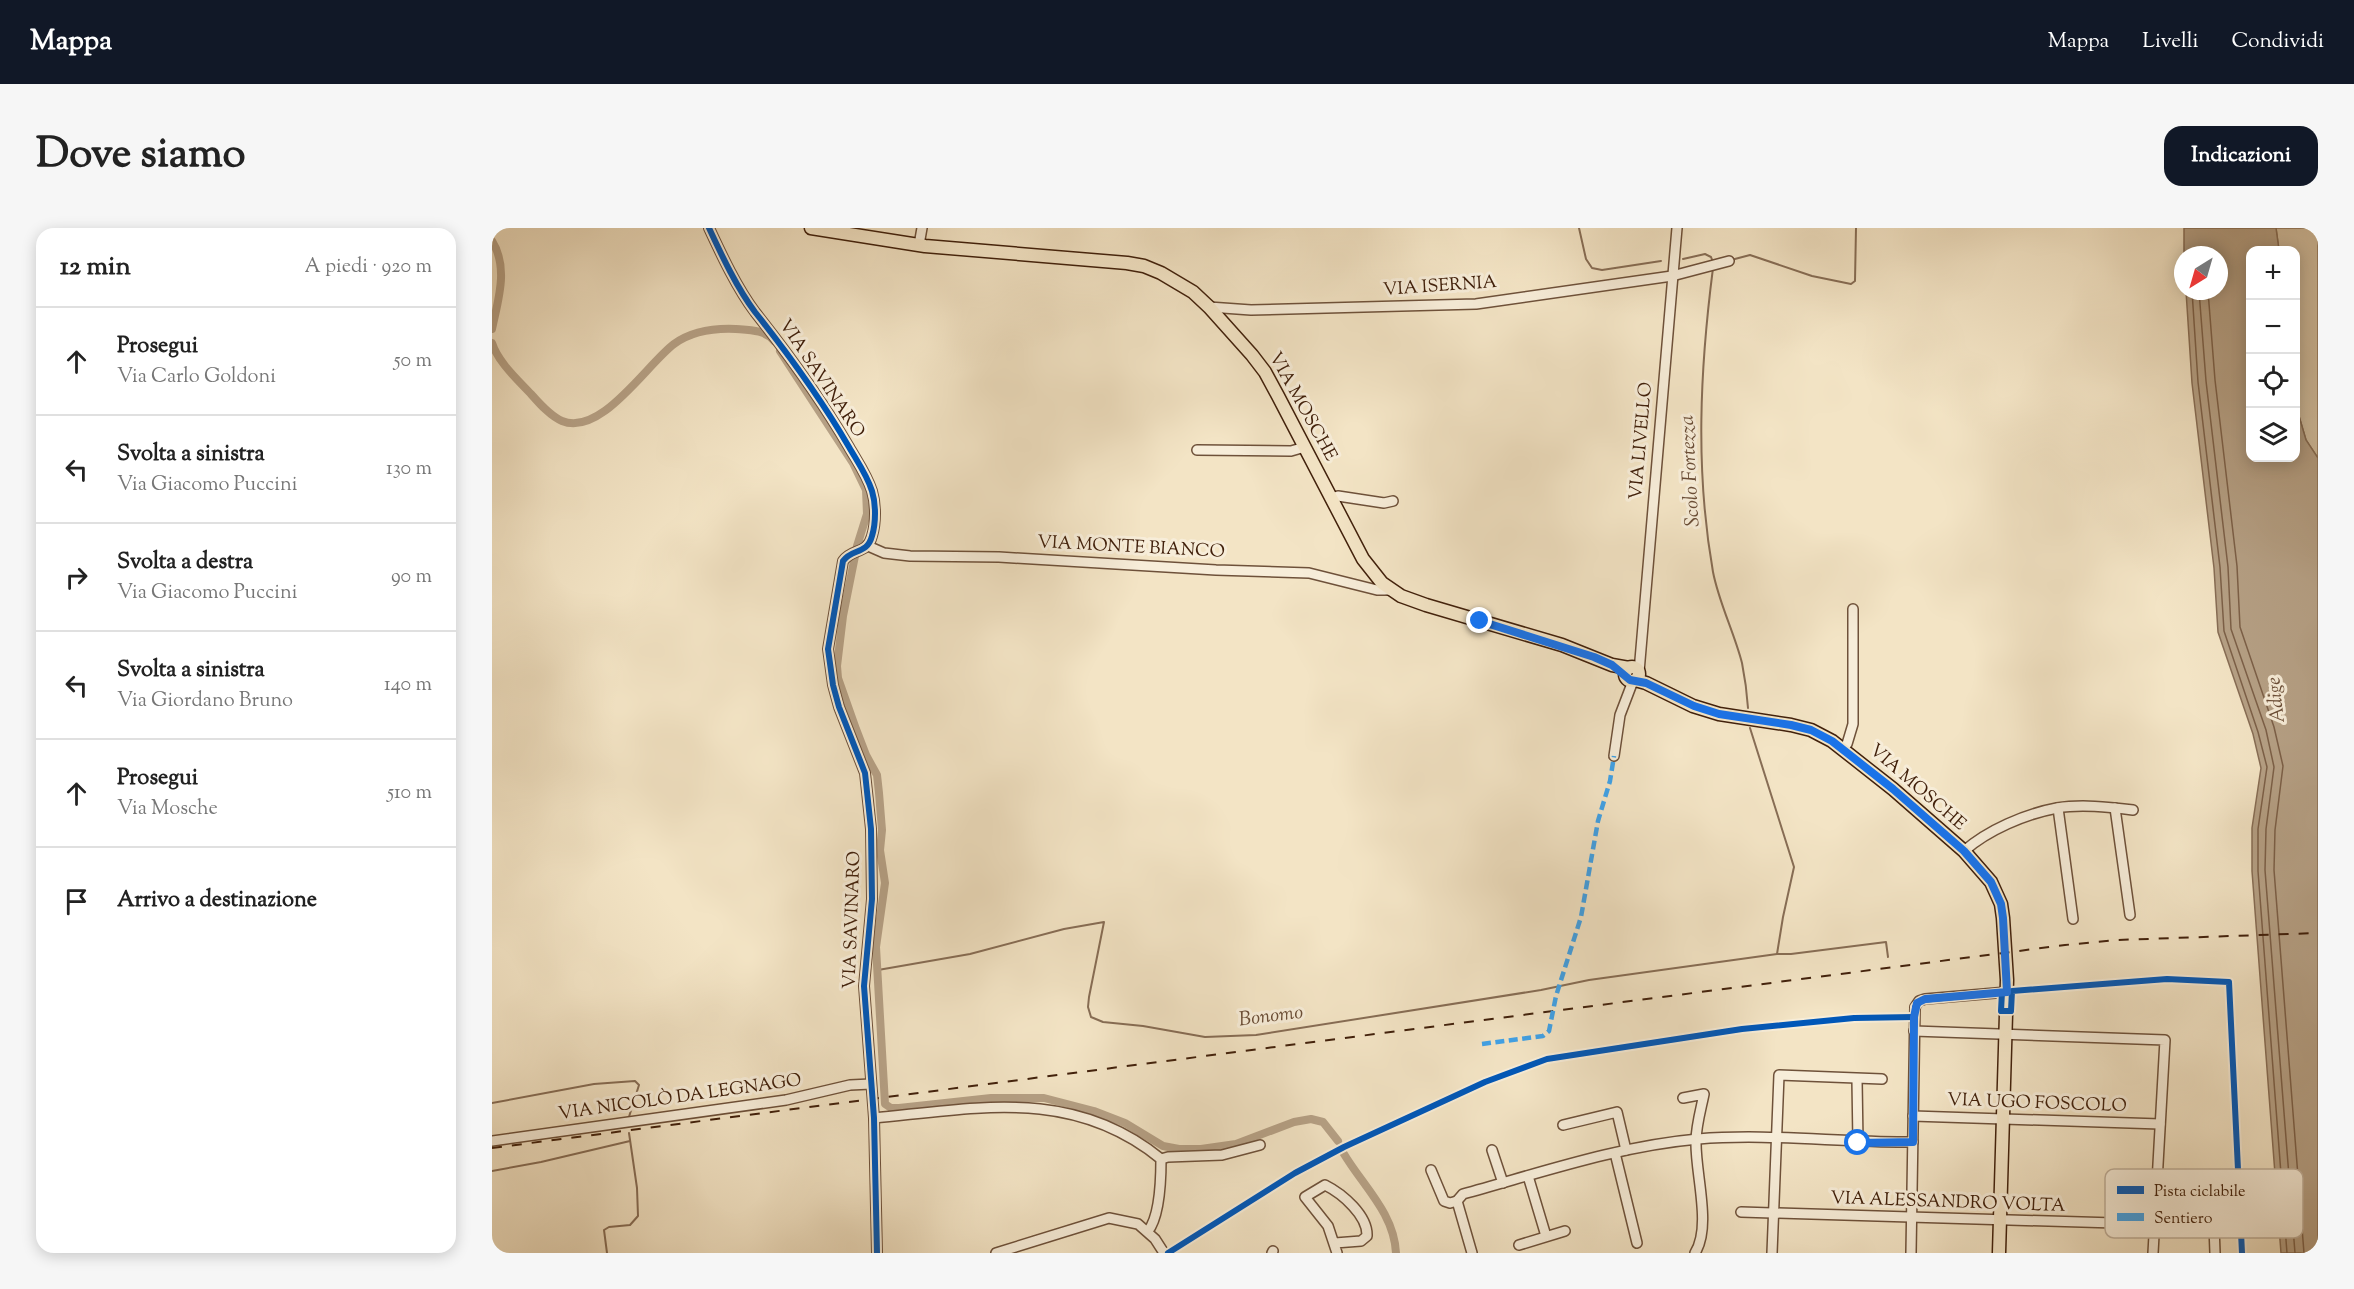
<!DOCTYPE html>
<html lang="it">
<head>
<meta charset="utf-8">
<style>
  :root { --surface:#fff; --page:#f6f6f6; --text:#222; --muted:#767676; --line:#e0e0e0; --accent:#111827 }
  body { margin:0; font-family:"Sorts Mill Goudy",serif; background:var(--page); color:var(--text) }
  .controls { position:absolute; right:18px; top:18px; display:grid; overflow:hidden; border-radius:12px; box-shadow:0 3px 15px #0003 }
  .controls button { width:54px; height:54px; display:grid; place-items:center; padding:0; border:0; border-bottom:2px solid var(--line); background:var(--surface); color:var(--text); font:30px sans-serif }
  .compass { position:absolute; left:1682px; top:18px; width:54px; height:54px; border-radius:50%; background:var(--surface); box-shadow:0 3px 15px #0003; rotate:217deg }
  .stop { position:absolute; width:18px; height:18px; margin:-14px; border:4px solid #1a73e8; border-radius:50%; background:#fff }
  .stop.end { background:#1a73e8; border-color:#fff; box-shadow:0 2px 6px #0008 }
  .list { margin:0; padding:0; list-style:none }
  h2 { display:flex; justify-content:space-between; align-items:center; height:78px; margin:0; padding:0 24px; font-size:26px }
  h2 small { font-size:20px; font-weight:400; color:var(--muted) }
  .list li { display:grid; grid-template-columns:39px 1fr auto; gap:18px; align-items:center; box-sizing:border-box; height:108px; padding:0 24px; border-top:2px solid var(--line) }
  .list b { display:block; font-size:22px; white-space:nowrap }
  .list p { margin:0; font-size:20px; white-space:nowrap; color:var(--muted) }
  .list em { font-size:20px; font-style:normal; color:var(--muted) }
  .icon { flex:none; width:33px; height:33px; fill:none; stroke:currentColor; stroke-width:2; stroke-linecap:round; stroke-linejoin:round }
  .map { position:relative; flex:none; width:1826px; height:1025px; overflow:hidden; border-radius:18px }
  header { display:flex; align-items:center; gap:36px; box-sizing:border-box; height:84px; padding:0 30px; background:var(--accent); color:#fff }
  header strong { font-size:28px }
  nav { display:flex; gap:33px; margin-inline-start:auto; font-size:21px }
  .intro { display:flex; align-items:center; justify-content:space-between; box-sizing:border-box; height:144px; padding:0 36px }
  h1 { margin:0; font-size:42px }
  .button { padding:15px 27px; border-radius:18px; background:var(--accent); color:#fff; font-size:21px; font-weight:700 }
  main { display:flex; gap:36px; padding:0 36px }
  aside { flex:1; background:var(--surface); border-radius:18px; box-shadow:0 3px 15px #0003 }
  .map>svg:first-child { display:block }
</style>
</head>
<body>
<header>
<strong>Mappa</strong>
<nav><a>Mappa</a><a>Livelli</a><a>Condividi</a></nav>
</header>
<div class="intro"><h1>Dove siamo</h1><a class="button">Indicazioni</a></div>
<main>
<aside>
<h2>12 min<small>A piedi · 920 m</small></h2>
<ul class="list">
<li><svg class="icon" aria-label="ahead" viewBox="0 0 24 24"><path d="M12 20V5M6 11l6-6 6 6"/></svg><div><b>Prosegui</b><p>Via Carlo Goldoni</p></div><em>50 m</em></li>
<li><svg class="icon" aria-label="left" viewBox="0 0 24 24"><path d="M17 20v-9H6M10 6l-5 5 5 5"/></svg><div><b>Svolta a sinistra</b><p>Via Giacomo Puccini</p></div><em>130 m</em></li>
<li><svg class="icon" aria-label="right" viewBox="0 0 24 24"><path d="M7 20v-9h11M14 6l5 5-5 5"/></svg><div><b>Svolta a destra</b><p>Via Giacomo Puccini</p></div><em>90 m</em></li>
<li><svg class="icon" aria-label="left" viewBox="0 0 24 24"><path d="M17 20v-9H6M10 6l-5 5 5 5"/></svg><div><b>Svolta a sinistra</b><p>Via Giordano Bruno</p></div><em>140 m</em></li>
<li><svg class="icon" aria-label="ahead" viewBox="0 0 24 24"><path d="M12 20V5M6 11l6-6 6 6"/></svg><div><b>Prosegui</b><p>Via Mosche</p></div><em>510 m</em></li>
<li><svg class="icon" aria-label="arrive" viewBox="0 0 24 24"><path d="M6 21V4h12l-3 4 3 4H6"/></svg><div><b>Arrivo a destinazione</b></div></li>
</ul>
</aside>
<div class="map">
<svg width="1826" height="1025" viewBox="0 0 1826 1025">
  <rect width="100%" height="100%" fill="#f3e4c5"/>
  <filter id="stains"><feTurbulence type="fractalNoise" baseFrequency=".00333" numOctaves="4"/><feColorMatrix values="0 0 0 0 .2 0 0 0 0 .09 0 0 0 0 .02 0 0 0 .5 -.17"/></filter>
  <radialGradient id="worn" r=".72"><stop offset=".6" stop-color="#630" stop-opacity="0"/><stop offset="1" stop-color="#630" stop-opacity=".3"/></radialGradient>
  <path fill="#d5c3a5" stroke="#8b7258" stroke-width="1.5" d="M1784,0H1826V230L1814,212L1804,178V22H1787Z"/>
  <path fill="#b6a186" stroke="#876d55" stroke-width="1.5" d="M1692,0H1784L1787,22H1758V230H1804V135V178L1814,212L1826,230V1025H1789L1760,643V600L1769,540L1761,506L1726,404L1722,340L1700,155L1694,63H1727V27H1692Z"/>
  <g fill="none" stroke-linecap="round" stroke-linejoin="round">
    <g stroke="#7c6048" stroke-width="1.5">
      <path d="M1700,63L1706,154L1728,339L1732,403L1766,504L1775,539L1766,601V643L1795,1025"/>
      <path d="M1707,63L1714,153L1736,339L1739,401L1774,502L1782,539L1774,601L1773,642L1803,1025"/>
      <path d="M1716,63L1723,152L1745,338L1748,399L1782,499L1791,538L1783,602L1782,642L1812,1025"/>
    </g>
    <g stroke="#876d55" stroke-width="2">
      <path d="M1087,0L1094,31L1100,40L1110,42L1169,33"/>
      <path d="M1191,31L1213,26L1219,29L1221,34"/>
      <path d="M1239,32L1258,27L1320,48L1359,56L1363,53L1364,0"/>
      <path d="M1221,40C1208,141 1203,242 1221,344C1227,375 1242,404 1250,435C1253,450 1255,465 1256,480"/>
      <path d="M1258,500L1302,639L1291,689L1285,726H1299L1394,714L1396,729"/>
      <path d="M386,742L478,726L572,701L612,694L597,769L596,779L599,789L611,794L651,798L713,809L764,807L1049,762L1097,752L1285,726"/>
      <path d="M0,875L102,856L143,853L147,857L136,892"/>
      <path d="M0,943L49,934L138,913"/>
      <path d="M115,1025L112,1002L117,999L138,997L146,988L145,960L137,905"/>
    </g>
    <g stroke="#b6a186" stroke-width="8">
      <path d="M0,13C17,40 6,72 0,101"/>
      <path d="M0,115C6,134 25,151 39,166C47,175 58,188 70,193C109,209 155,136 182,116C200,103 222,100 244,101C257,102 274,102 282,113"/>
      <path d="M288,123L361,235L374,262L375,286L365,318L351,388L345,438L346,450L364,501L374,527L385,547L387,565L390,602L388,622L393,655L384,719L393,876L399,880H407L499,870H552L602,883L633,895L671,918L687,921H709L744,916L802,894L819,891L831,894L846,913"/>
      <path d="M852,926C871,958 902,985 904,1025"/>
    </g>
    <g stroke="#6e513a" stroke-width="12">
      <g id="minor">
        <path d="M217,0C230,28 245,60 263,84C297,127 329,171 357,219C365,233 375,247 380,263C384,276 384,295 380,308C375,327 360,320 351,333L336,421L341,457L347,479L373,545L379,601L380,671L372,758L382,890L385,1025"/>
        <path d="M427,17L430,0"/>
        <path d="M717,79L759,82L984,76L1180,48L1237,33"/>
        <path d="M705,222L799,223L813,219"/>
        <path d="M840,270L846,268L892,275L901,273"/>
        <path d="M376,318L392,325L418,328L507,329L724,342L817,345L885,362H900"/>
        <path d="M1147,444L1185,0"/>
        <path d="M1355,516L1361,496V381"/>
        <path d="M1122,528L1128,487L1141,453"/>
        <path d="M1566,580L1581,691"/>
        <path d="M1623,580L1638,687"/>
        <path d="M1472,623C1496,602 1533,586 1565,580C1589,576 1616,579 1641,582"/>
        <path d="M1422,803L1673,812L1661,1025"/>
        <path d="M1365,852L1366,915"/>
        <path d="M1191,870L1212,866C1209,881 1204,898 1204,913C1203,945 1220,998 1203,1025"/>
        <path d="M1421,888L1668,896"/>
        <path d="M382,890C486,880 581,859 669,931C669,951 668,988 656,1003"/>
        <path d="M1071,897L1125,884L1134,922"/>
        <path d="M0,913L294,872L358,857L379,856"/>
        <path d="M1000,922L1011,955"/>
        <path d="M1123,925L1145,1015"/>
        <path d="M669,931L676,929L730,927L768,917"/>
        <path d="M939,942L952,973L958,975L965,973"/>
        <path d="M1036,948L1054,1008"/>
        <path d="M1249,984L1722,998L1723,1025"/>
        <path d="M843,1015L869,1013L875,1008C876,988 851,966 833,957L813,969L836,998L845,1025"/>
        <path d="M1027,1017L1073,1003"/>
        <path d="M504,1025L617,990L646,996L663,1011L672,1025"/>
        <path d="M780,1025L781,1023"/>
        <path d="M980,1025L965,973L971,966C1048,945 1126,918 1206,911C1278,905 1349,915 1421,914"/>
        <path d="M1280,1025L1287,847L1390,851"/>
        <path d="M1419,1025L1423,779L1427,773L1433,771L1515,764"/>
      </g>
    </g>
    <g stroke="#41200b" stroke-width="15">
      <g id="major">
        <path d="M319,0L433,18L635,35L652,38L669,45L701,64L717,79L760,127L773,144L786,168L871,331L890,355L909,368L934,377L1070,417L1120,437L1137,440"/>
        <circle cx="1140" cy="446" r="7"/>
        <path d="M1143,452L1154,455L1201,478L1227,486L1299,497L1319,502L1340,513L1401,561L1472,623L1499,654L1509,676L1511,690L1515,752L1507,1025"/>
      </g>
    </g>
    <use href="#minor" stroke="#f7edd9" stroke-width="9"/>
    <use href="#major" stroke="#f3e4c5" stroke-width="12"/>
    <path stroke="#41200b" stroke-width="2" stroke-dasharray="10 10" stroke-linecap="butt" d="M0,920L1573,717L1625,712L1826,705"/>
    <path stroke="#3fa2e9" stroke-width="4.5" stroke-dasharray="9 4.5" stroke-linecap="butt" d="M990,816L1051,808L1057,803L1064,768L1089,689L1106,593L1118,553L1122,528"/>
    <g stroke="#f7edd9" stroke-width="10">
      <g id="cycleway">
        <path d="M217,0C230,28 245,60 263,84C297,127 329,171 357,219C365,233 375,247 380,263C384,276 384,295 380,308C375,327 360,320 351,333L336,421L341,457L347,479L373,545L379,601L380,671L372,758L382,890L385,1025"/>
        <path d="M1510,764L1509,783H1519L1520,763L1675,751L1737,754L1750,1025"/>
        <path d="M1422,803L1423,779L1430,772L1515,764"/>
        <path d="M676,1025L803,945L852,919L993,854L1055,831L1250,801L1362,790L1422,789"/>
      </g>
    </g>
    <use href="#cycleway" stroke="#0057b8" stroke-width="6"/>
  </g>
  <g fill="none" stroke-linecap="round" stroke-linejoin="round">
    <path stroke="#1a73e8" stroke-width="8" d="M988,393L1102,429L1120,437L1138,452L1154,455L1202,478L1227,486L1299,497L1319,502L1340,513L1401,561L1472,623L1499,654L1509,676L1511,690L1515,764L1433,771L1425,775L1422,789L1421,914L1366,915"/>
  </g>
  <g text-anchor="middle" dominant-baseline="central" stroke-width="6" stroke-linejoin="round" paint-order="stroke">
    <g font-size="18" fill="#41200b" stroke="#f7edd9">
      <text transform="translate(948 59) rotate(-4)">VIA ISERNIA</text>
      <text transform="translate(329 151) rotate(56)">VIA SAVINARO</text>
      <text transform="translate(810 179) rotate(61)">VIA MOSCHE</text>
      <text transform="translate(1150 213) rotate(-85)">VIA LIVELLO</text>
      <text transform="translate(639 320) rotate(3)">VIA MONTE BIANCO</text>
      <text transform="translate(1425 560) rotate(41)">VIA MOSCHE</text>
      <text transform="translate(361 692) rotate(-88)">VIA SAVINARO</text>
      <text transform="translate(188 870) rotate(-8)">VIA NICOLÒ DA LEGNAGO</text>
      <text transform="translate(1545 876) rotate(2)">VIA UGO FOSCOLO</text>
      <text transform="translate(1456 975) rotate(2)">VIA ALESSANDRO VOLTA</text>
    </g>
    <g font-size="20" font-style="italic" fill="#6a4d36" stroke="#f7edd9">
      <text transform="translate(1199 243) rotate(-93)">Scolo Fortezza</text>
      <text transform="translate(1785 472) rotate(-96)">Adige</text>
      <text transform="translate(779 789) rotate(-7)">Bonomo</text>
    </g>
  </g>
  <rect x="1613" y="941" width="198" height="69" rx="9" fill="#f7edd9" stroke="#c0b09b" stroke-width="1.5"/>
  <rect x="1625" y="958" width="27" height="8" fill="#0057b8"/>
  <rect x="1625" y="985" width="27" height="8" fill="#3fa2e9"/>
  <g font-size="16" fill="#41200b">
    <text x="1662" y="968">Pista ciclabile</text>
    <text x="1662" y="995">Sentiero</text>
  </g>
  <rect width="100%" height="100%" filter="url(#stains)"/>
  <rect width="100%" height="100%" fill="url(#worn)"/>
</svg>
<div class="controls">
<button>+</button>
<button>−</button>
<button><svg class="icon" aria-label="locate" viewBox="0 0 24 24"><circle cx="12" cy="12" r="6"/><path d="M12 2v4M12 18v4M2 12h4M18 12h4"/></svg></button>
<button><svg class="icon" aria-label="layers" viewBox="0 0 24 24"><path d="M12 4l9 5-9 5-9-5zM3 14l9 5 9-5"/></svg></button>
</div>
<svg class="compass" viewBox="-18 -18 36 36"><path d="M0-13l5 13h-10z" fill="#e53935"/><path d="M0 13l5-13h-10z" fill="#767676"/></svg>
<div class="stop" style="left:1366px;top:915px"></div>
<div class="stop end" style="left:988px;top:393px"></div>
</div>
</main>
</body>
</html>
